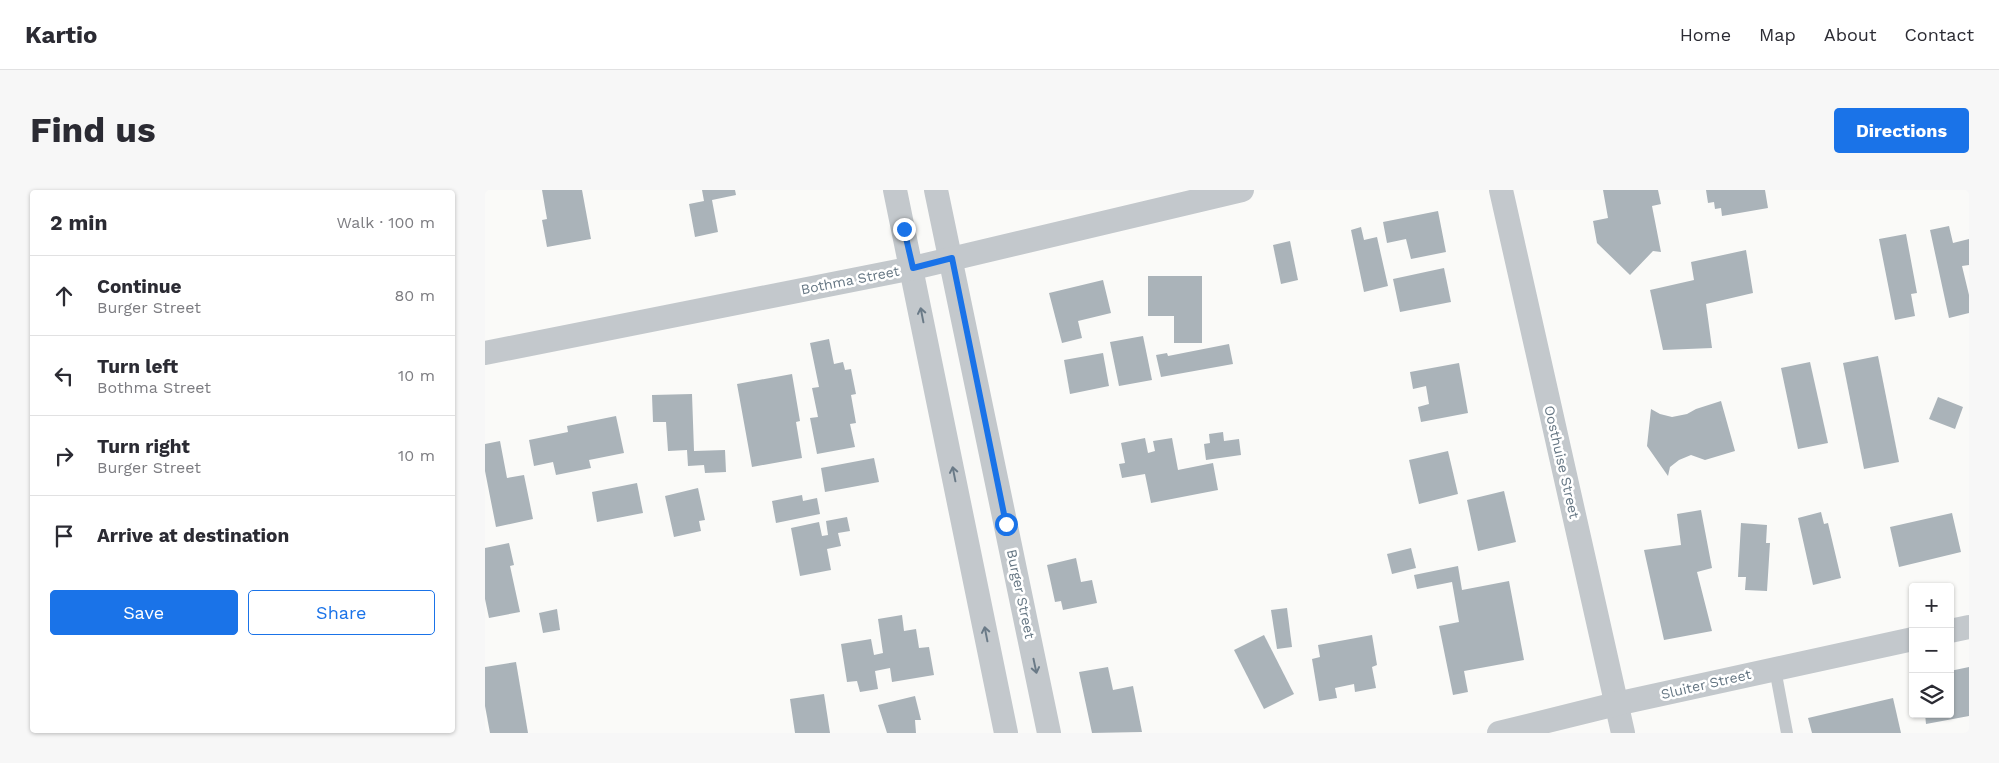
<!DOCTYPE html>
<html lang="en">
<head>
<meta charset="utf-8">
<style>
  :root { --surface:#fff; --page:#f7f7f7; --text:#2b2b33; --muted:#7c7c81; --line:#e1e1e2; --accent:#1a73e8 }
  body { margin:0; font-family:"Work Sans",sans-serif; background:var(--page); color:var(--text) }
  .controls { position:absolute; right:15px; bottom:15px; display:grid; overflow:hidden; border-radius:5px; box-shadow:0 1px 4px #0004 }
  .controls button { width:45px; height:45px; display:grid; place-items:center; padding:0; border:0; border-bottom:1px solid var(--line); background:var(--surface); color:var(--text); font:25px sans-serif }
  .stop { position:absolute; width:15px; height:15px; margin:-11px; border:4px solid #1a73e8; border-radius:50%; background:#fff }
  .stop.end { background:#1a73e8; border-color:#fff; box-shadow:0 1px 5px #0008 }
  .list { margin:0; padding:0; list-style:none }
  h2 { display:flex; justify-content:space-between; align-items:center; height:65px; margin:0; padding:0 20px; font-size:21px }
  h2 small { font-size:16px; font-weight:400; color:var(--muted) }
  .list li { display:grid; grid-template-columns:32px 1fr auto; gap:15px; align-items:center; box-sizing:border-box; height:80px; padding:0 20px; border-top:1px solid var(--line) }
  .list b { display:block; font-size:19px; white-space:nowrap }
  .list p { margin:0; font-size:16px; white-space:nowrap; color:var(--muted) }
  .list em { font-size:16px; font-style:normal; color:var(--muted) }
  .actions { display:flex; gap:10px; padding:15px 20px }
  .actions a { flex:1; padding:11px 0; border:1px solid var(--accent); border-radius:5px; text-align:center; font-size:18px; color:var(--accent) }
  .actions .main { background:var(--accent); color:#fff }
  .icon { flex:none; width:28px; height:28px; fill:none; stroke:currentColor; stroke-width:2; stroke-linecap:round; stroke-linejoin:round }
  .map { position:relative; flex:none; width:1484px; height:543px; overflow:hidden; border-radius:5px }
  header { display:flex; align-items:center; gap:30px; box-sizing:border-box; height:70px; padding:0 25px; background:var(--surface); border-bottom:1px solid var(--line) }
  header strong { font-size:24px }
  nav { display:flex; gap:28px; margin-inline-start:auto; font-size:18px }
  .intro { display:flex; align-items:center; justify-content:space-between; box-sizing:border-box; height:120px; padding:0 30px }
  h1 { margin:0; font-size:35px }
  .button { padding:12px 22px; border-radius:5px; background:var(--accent); color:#fff; font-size:18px; font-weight:700 }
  main { display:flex; gap:30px; padding:0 30px }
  aside { flex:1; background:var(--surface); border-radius:5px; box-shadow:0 1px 4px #0004 }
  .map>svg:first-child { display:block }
</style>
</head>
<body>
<header>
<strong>Kartio</strong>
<nav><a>Home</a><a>Map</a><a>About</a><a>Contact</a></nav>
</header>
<div class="intro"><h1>Find us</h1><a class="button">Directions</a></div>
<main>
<aside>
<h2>2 min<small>Walk · 100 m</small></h2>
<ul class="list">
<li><svg class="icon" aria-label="ahead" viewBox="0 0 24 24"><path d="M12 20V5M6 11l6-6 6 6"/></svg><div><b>Continue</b><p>Burger Street</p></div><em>80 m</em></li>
<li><svg class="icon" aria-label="left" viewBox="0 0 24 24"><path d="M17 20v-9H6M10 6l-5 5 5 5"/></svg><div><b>Turn left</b><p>Bothma Street</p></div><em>10 m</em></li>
<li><svg class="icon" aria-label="right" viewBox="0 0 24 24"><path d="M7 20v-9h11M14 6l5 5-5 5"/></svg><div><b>Turn right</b><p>Burger Street</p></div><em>10 m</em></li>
<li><svg class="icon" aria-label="arrive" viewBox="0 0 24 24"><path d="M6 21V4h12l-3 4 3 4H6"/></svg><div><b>Arrive at destination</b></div></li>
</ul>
<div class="actions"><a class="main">Save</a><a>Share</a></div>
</aside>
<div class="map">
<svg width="1484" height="543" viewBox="0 0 1484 543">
  <rect width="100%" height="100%" fill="#fafaf8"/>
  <g fill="#aab3b9">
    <path d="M57,0H97L106,49L62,57L57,30L62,29Z"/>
    <path d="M217,0H250L251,5L227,10L233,42L210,47L204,14L219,11Z"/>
    <path d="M1118,0H1173L1176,14L1167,16L1176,62L1168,61L1145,85L1112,53L1108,31L1123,28Z"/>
    <path d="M1221,0H1280L1283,18L1237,26L1236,18L1230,19L1229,12L1223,13Z"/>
    <path d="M953,21L961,62L926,69L921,49L902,53L898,32Z"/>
    <path d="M1464,36L1468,53L1484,49V75L1477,76L1484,105V123L1464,128L1445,40Z"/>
    <path d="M876,37L879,50L892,47L903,96L879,102L866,40Z"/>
    <path d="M1421,44L1432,103L1426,104L1430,126L1410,130L1394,49Z"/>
    <path d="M805,51L813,90L796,94L788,55Z"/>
    <path d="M1261,60L1268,103L1221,114L1227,158L1178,160L1165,100L1209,90L1206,72Z"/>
    <path d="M959,78L966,112L915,122L908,89Z"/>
    <path d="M663,86H717V153H689V126H663Z"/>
    <path d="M618,90L626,123L593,131L597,148L577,153L564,103Z"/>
    <path d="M658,146L667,190L634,196L625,152Z"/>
    <path d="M344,149L349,174L358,172L360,180L366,179L371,204L366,205L371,233L365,234L370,257L332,264L325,228L333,227L327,198L334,197L325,153Z"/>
    <path d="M744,154L748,174L676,187L671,165L682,163L683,166Z"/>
    <path d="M618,163L624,196L585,204L579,170Z"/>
    <path d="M1393,166L1414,272L1379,279L1358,173Z"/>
    <path d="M1325,172L1343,253L1313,259L1296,178Z"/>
    <path d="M974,173L983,223L936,232L933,217L944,214L941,196L928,199L925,182Z"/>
    <path d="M307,184L315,231L311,232L317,268L267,277L252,194Z"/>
    <path d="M207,204L209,261L240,260L241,282L220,283L219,275L203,276L202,260L183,261L181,232H168L167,205Z"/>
    <path d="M1453,207L1478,217L1470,239L1444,229Z"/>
    <path d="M1236,211L1250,261L1220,270L1206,265L1194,270L1185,277L1183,286L1162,256L1166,219L1175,224L1187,227L1202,224L1211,219Z"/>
    <path d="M131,226L139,263L104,270L106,278L71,285L68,272L49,276L44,250L83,242L82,236Z"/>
    <path d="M738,242L739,251L754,249L756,265L721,270L719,254L725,253L724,244Z"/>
    <path d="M660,248L663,263L670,261L668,251L687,248L693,280L728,273L733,300L666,313L660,284L637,288L634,274L640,273L636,253Z"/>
    <path d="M15,251L22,288L39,285L48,329L11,337L0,281V254Z"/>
    <path d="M963,261L973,304L934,314L924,270Z"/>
    <path d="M389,268L394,292L340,302L336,278Z"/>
    <path d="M152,293L158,323L112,332L107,302Z"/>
    <path d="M213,298L220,330L214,331L216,341L189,347L180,306Z"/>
    <path d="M1019,301L1031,352L993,361L982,310Z"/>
    <path d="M317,305L318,311L332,308L335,324L291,333L287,311Z"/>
    <path d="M1216,320L1227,378L1212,382L1227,441L1179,450L1159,360L1196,355L1192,324Z"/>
    <path d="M1336,322L1339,334L1343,333L1356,388L1328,395L1313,328Z"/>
    <path d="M1467,323L1476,362L1414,377L1405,337Z"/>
    <path d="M362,327L365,341L353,343L356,356L342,359L346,380L315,386L306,338L334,332L337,346L343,345L341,331Z"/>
    <path d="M1256,333L1282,335L1281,353H1285L1282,401L1260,400L1261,387H1253Z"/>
    <path d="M24,353L29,375L25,376L35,422L4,428L0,409V358Z"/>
    <path d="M926,358L931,378L907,384L902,364Z"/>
    <path d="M591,368L596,392L607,390L612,413L578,420L576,411L570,412L562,375Z"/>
    <path d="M973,376L977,400L1024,391L1039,470L979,481L983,502L968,505L954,436L974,432L967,392L932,399L929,385Z"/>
    <path d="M802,418L807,457L792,459L786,420Z"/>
    <path d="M72,419L75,440L58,443L54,423Z"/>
    <path d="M417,425L419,441L431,439L434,458L444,457L449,485L407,492L405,478L390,481L393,499L375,502L372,491L362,492L356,454L386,449L389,465L398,463L393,429Z"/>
    <path d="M779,445L809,504L779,519L749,460Z"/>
    <path d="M887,445L892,475L887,477L891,498L870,502L869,494L850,498L852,508L834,511L827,469L835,467L833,455Z"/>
    <path d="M31,472L43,543H5L0,516V477Z"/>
    <path d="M623,477L628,500L648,496L657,542L607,543L594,482Z"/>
    <path d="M1484,477V526L1441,534L1440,524H1465V481Z"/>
    <path d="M339,504L345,543H310L305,509Z"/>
    <path d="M430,506L436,530H430L431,543H402L393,515Z"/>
    <path d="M1408,508L1416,543H1327L1323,528Z"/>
  </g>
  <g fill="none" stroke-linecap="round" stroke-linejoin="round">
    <path stroke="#c3c8cc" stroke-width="12" d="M1290,479L1302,543"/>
    <g stroke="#c3c8cc" stroke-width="24">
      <path d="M410,0L521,543"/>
      <path d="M451,0L564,543"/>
      <path d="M1016,0L1138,543"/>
      <path d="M0,163L428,78L757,0"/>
      <path d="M1465,441L1484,437"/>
      <path d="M1014,543L1131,514L1428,449"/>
    </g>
  </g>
  <defs><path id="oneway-shaft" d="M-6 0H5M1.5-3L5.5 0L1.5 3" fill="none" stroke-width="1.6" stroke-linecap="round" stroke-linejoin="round" transform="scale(1.25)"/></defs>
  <g stroke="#6a7a87">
    <use href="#oneway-shaft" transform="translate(437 125) rotate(-101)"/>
    <use href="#oneway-shaft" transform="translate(469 284) rotate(-101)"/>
    <use href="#oneway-shaft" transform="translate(501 444) rotate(-101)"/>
    <use href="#oneway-shaft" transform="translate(550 476) rotate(78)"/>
  </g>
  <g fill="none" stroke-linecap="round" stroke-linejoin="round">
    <path stroke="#1a73e8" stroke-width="6" d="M419,39L428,78L467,68L521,334"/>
  </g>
  <g text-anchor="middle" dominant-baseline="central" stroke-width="5" stroke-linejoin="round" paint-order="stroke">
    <g font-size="14" fill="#657683" stroke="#fff">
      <text transform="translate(365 90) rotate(-11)">Bothma Street</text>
      <text transform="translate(1077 272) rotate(77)">Oosthuise Street</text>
      <text transform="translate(536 404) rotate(78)">Burger Street</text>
      <text transform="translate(1221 494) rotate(-13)">Sluiter Street</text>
    </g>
  </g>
</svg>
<div class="controls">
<button>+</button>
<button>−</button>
<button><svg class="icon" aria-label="layers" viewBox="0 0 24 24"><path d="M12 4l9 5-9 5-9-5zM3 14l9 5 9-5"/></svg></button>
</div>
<div class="stop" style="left:521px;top:334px"></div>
<div class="stop end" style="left:419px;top:39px"></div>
</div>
</main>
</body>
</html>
